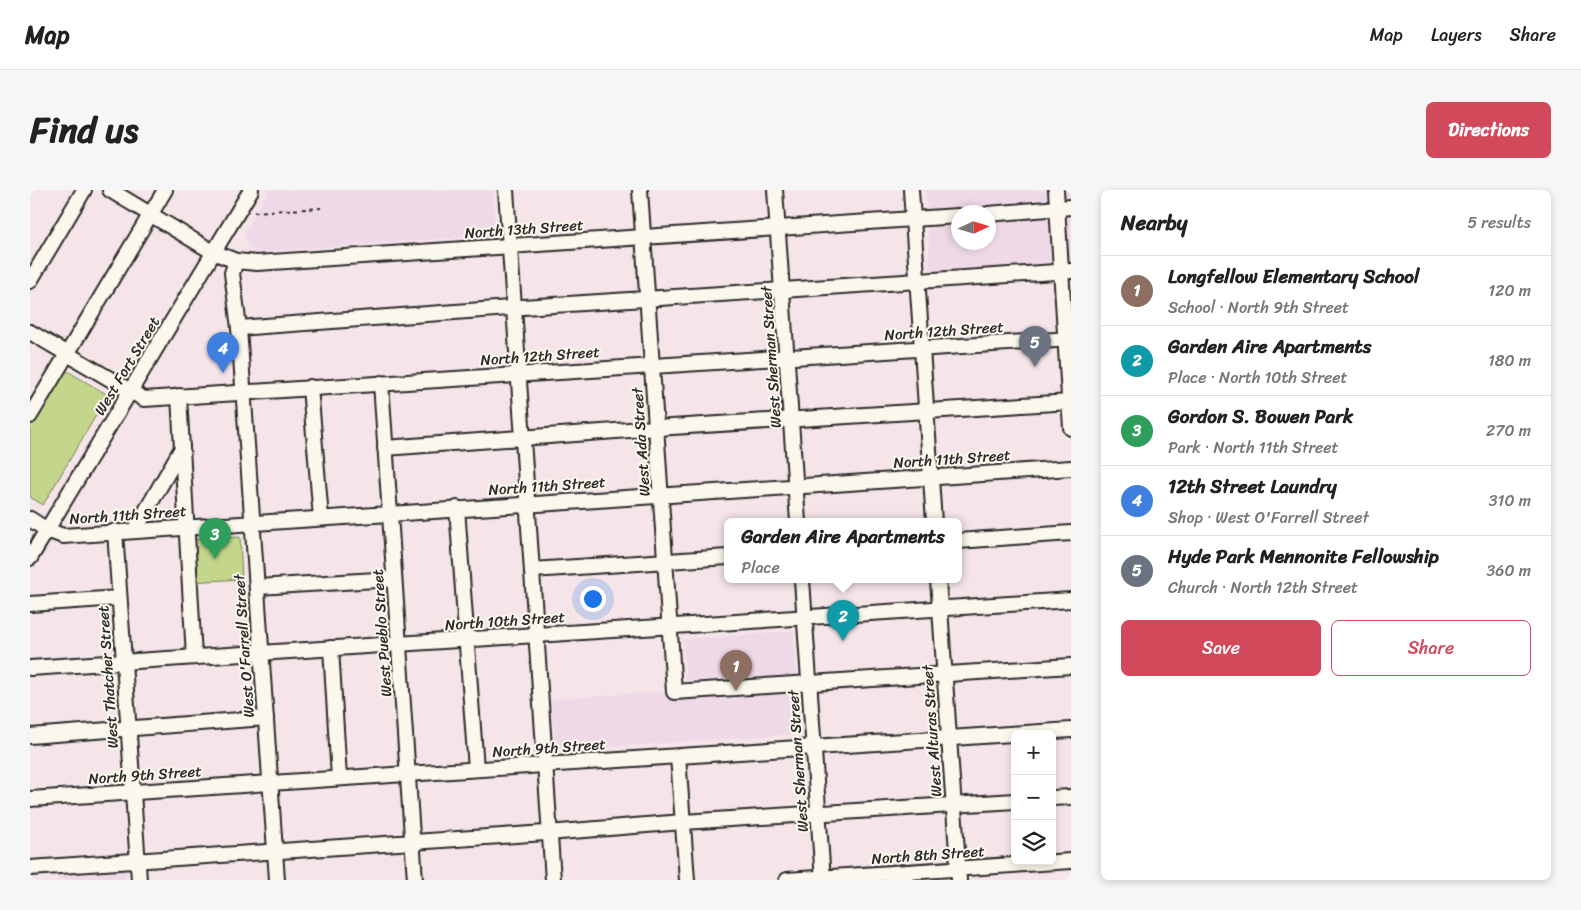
<!DOCTYPE html>
<html lang="en">
<head>
<meta charset="utf-8">
<style>
  :root { --surface:#fff; --page:#f6f6f6; --text:#222; --muted:#767676; --line:#e0e0e0; --accent:#d1495b }
  body { margin:0; font-family:Sriracha,sans-serif; background:var(--page); color:var(--text) }
  .controls { position:absolute; right:15px; bottom:15px; display:grid; overflow:hidden; border-radius:8px; box-shadow:0 2px 8px #0003 }
  .controls button { width:45px; height:45px; display:grid; place-items:center; padding:0; border:0; border-bottom:1px solid var(--line); background:var(--surface); color:var(--text); font:25px sans-serif }
  .compass { position:absolute; left:921px; top:15px; width:45px; height:45px; border-radius:50%; background:var(--surface); box-shadow:0 2px 8px #0003; rotate:86deg }
  .you { position:absolute; left:562px; top:408px; width:18px; height:18px; margin:-12px; border:4px solid #fff; border-radius:50%; background:#1a73e8; box-shadow:0 0 0 8px #1a73e833 }
  .badge { display:grid; place-items:center; width:32px; height:32px; border-radius:50%; background:var(--accent); color:#fff; font-size:16px; font-weight:700 }
  .pin { position:absolute; translate:-50% -41px; filter:drop-shadow(0 1px 2px #0008) }
  .pin::after { content:''; position:absolute; top:26px; width:18px; height:15px; background:inherit; clip-path:polygon(0 0,100% 0,50% 100%) }
  .popup { position:absolute; left:694px; top:328px; width:238px; height:65px; box-sizing:border-box; display:grid; place-content:center; border-radius:8px; background:var(--surface); filter:drop-shadow(0 1px 4px #0005); font-size:16px; white-space:nowrap; color:var(--muted) }
  .popup b { font-size:19px; color:var(--text) }
  .popup::after { content:''; position:absolute; left:50%; top:100%; margin-left:-10px; border:10px solid transparent; border-top-color:var(--surface) }
  .list { margin:0; padding:0; list-style:none }
  h2 { display:flex; justify-content:space-between; align-items:center; height:65px; margin:0; padding:0 20px; font-size:21px }
  h2 small { font-size:16px; font-weight:400; color:var(--muted) }
  .list li { display:grid; grid-template-columns:32px 1fr auto; gap:15px; align-items:center; box-sizing:border-box; height:70px; padding:0 20px; border-top:1px solid var(--line) }
  .list b { display:block; font-size:19px; white-space:nowrap }
  .list p { margin:0; font-size:16px; white-space:nowrap; color:var(--muted) }
  .list em { font-size:16px; font-style:normal; color:var(--muted) }
  .actions { display:flex; gap:10px; padding:15px 20px }
  .actions a { flex:1; padding:11px 0; border:1px solid var(--accent); border-radius:8px; text-align:center; font-size:18px; color:var(--accent) }
  .actions .main { background:var(--accent); color:#fff }
  .icon { flex:none; width:28px; height:28px; fill:none; stroke:currentColor; stroke-width:2; stroke-linecap:round; stroke-linejoin:round }
  .map { position:relative; flex:none; width:1041px; height:690px; overflow:hidden; border-radius:8px }
  header { display:flex; align-items:center; gap:30px; box-sizing:border-box; height:70px; padding:0 25px; background:var(--surface); border-bottom:1px solid var(--line) }
  header strong { font-size:24px }
  nav { display:flex; gap:28px; margin-inline-start:auto; font-size:18px }
  .intro { display:flex; align-items:center; justify-content:space-between; box-sizing:border-box; height:120px; padding:0 30px }
  h1 { margin:0; font-size:35px }
  .button { padding:12px 22px; border-radius:8px; background:var(--accent); color:#fff; font-size:18px; font-weight:700 }
  main { display:flex; gap:30px; padding:0 30px }
  aside { flex:1; background:var(--surface); border-radius:8px; box-shadow:0 2px 8px #0003 }
  .map>svg:first-child { display:block }
</style>
</head>
<body>
<header>
<strong>Map</strong>
<nav><a>Map</a><a>Layers</a><a>Share</a></nav>
</header>
<div class="intro"><h1>Find us</h1><a class="button">Directions</a></div>
<main>
<div class="map">
<svg width="1041" height="690" viewBox="0 0 1041 690">
  <rect width="100%" height="100%" fill="#f5e5e9"/>
  <filter id="ink" filterUnits="userSpaceOnUse"><feTurbulence type="fractalNoise" baseFrequency=".02" numOctaves="2"/><feDisplacementMap in="SourceGraphic" scale="10" xChannelSelector="R" yChannelSelector="G"/><feConvolveMatrix kernelMatrix="1 2 1 2 8 2 1 2 1" color-interpolation-filters="sRGB"/></filter>
  <g filter="url(#ink)">
    <g fill="#f0d9e7" fill-rule="evenodd">
      <path d="M239,0H463L466,45L226,62L218,55L214,43Z"/>
      <path d="M895,0H1041V78L901,88ZM928,22H958V52H928Z"/>
      <path d="M764,441L771,544L525,561L521,509L656,500L653,449Z"/>
      <path d="M95,674L96,690H28L27,678Z"/>
    </g>
    <g fill="#c3d68b" stroke="#77805b">
      <path d="M34,179L78,205L13,315L0,307V235Z"/>
      <path d="M210,347L212,389L161,392L158,350Z"/>
    </g>
    <g fill="none" stroke-linecap="round" stroke-linejoin="round">
      <g stroke="#2b2b2b" stroke-width="18">
        <g id="minor">
          <path d="M80,0L183,62L206,71L227,73L928,26"/>
          <path d="M476,0L523,690"/>
          <path d="M610,0L644,502L1041,476"/>
          <path d="M745,0L768,332"/>
          <path d="M881,0L904,332"/>
          <path d="M1026,0L1041,238"/>
          <path d="M958,24L1041,17"/>
          <path d="M206,71L202,83L209,138L247,690"/>
          <path d="M0,91L54,0"/>
          <path d="M209,138L493,117L1041,81"/>
          <path d="M0,142L114,209L1041,149"/>
          <path d="M351,193L385,690"/>
          <path d="M280,197L291,328"/>
          <path d="M149,206L164,467"/>
          <path d="M0,226L135,0"/>
          <path d="M355,258L626,238L1041,212"/>
          <path d="M427,318L446,579"/>
          <path d="M0,329L17,340L33,346L1041,278"/>
          <path d="M105,340L152,258"/>
          <path d="M85,341L109,690"/>
          <path d="M928,351L1041,343"/>
          <path d="M0,368L221,0"/>
          <path d="M502,380L698,367"/>
          <path d="M772,390L793,690"/>
          <path d="M908,390L929,690"/>
          <path d="M227,397L364,389"/>
          <path d="M0,414L89,408"/>
          <path d="M301,458L309,588"/>
          <path d="M0,478L1041,410"/>
          <path d="M0,546L236,528"/>
          <path d="M648,566L657,690"/>
          <path d="M1022,608L1041,607"/>
          <path d="M0,609L1041,540"/>
          <path d="M0,678L530,642L653,632L985,611"/>
          <path d="M757,690L1041,671"/>
        </g>
      </g>
      <path stroke="#2b2b2b" stroke-width="2" stroke-dasharray="4 4" stroke-linecap="butt" d="M224,22L291,18"/>
      <use href="#minor" stroke="#fbf7ec" stroke-width="14"/>
    </g>
  </g>
  <g text-anchor="middle" dominant-baseline="central" stroke-width="4" stroke-linejoin="round" paint-order="stroke">
    <g font-size="15" fill="#2b2b2b" stroke="#fbf7ec">
      <text transform="translate(494 39) rotate(-4)">North 13th Street</text>
      <text transform="translate(914 141) rotate(-4)">North 12th Street</text>
      <text transform="translate(510 166) rotate(-4)">North 12th Street</text>
      <text transform="translate(741 167) rotate(-94)">West Sherman Street</text>
      <text transform="translate(97 176) rotate(-59)">West Fort Street</text>
      <text transform="translate(611 252) rotate(-94)">West Ada Street</text>
      <text transform="translate(922 269) rotate(-4)">North 11th Street</text>
      <text transform="translate(517 296) rotate(-4)">North 11th Street</text>
      <text transform="translate(98 325) rotate(-4)">North 11th Street</text>
      <text transform="translate(475 431) rotate(-4)">North 10th Street</text>
      <text transform="translate(352 443) rotate(-94)">West Pueblo Street</text>
      <text transform="translate(214 456) rotate(-94)">West O'Farrell Street</text>
      <text transform="translate(78 487) rotate(-94)">West Thatcher Street</text>
      <text transform="translate(902 541) rotate(-94)">West Alturas Street</text>
      <text transform="translate(519 558) rotate(-4)">North 9th Street</text>
      <text transform="translate(768 571) rotate(-94)">West Sherman Street</text>
      <text transform="translate(115 585) rotate(-4)">North 9th Street</text>
      <text transform="translate(898 665) rotate(-4)">North 8th Street</text>
    </g>
  </g>
</svg>
<div class="controls">
<button>+</button>
<button>−</button>
<button><svg class="icon" aria-label="layers" viewBox="0 0 24 24"><path d="M12 4l9 5-9 5-9-5zM3 14l9 5 9-5"/></svg></button>
</div>
<svg class="compass" viewBox="-18 -18 36 36"><path d="M0-13l5 13h-10z" fill="#e53935"/><path d="M0 13l5-13h-10z" fill="#767676"/></svg>
<div class="you"></div>
<div class="pin badge" style="left:706px;top:501px;background:#8d6e63">1</div>
<div class="pin badge" style="left:813px;top:451px;background:#0f9aa8">2</div>
<div class="popup"><b>Garden Aire Apartments</b>Place</div>
<div class="pin badge" style="left:185px;top:369px;background:#2e9e5b">3</div>
<div class="pin badge" style="left:193px;top:183px;background:#3f7fe0">4</div>
<div class="pin badge" style="left:1005px;top:177px;background:#6b7280">5</div>
</div>
<aside>
<h2>Nearby<small>5 results</small></h2>
<ul class="list">
<li><span class="badge" style="background:#8d6e63">1</span><div><b>Longfellow Elementary School</b><p>School · North 9th Street</p></div><em>120 m</em></li>
<li><span class="badge" style="background:#0f9aa8">2</span><div><b>Garden Aire Apartments</b><p>Place · North 10th Street</p></div><em>180 m</em></li>
<li><span class="badge" style="background:#2e9e5b">3</span><div><b>Gordon S. Bowen Park</b><p>Park · North 11th Street</p></div><em>270 m</em></li>
<li><span class="badge" style="background:#3f7fe0">4</span><div><b>12th Street Laundry</b><p>Shop · West O'Farrell Street</p></div><em>310 m</em></li>
<li><span class="badge" style="background:#6b7280">5</span><div><b>Hyde Park Mennonite Fellowship</b><p>Church · North 12th Street</p></div><em>360 m</em></li>
</ul>
<div class="actions"><a class="main">Save</a><a>Share</a></div>
</aside>
</main>
</body>
</html>
